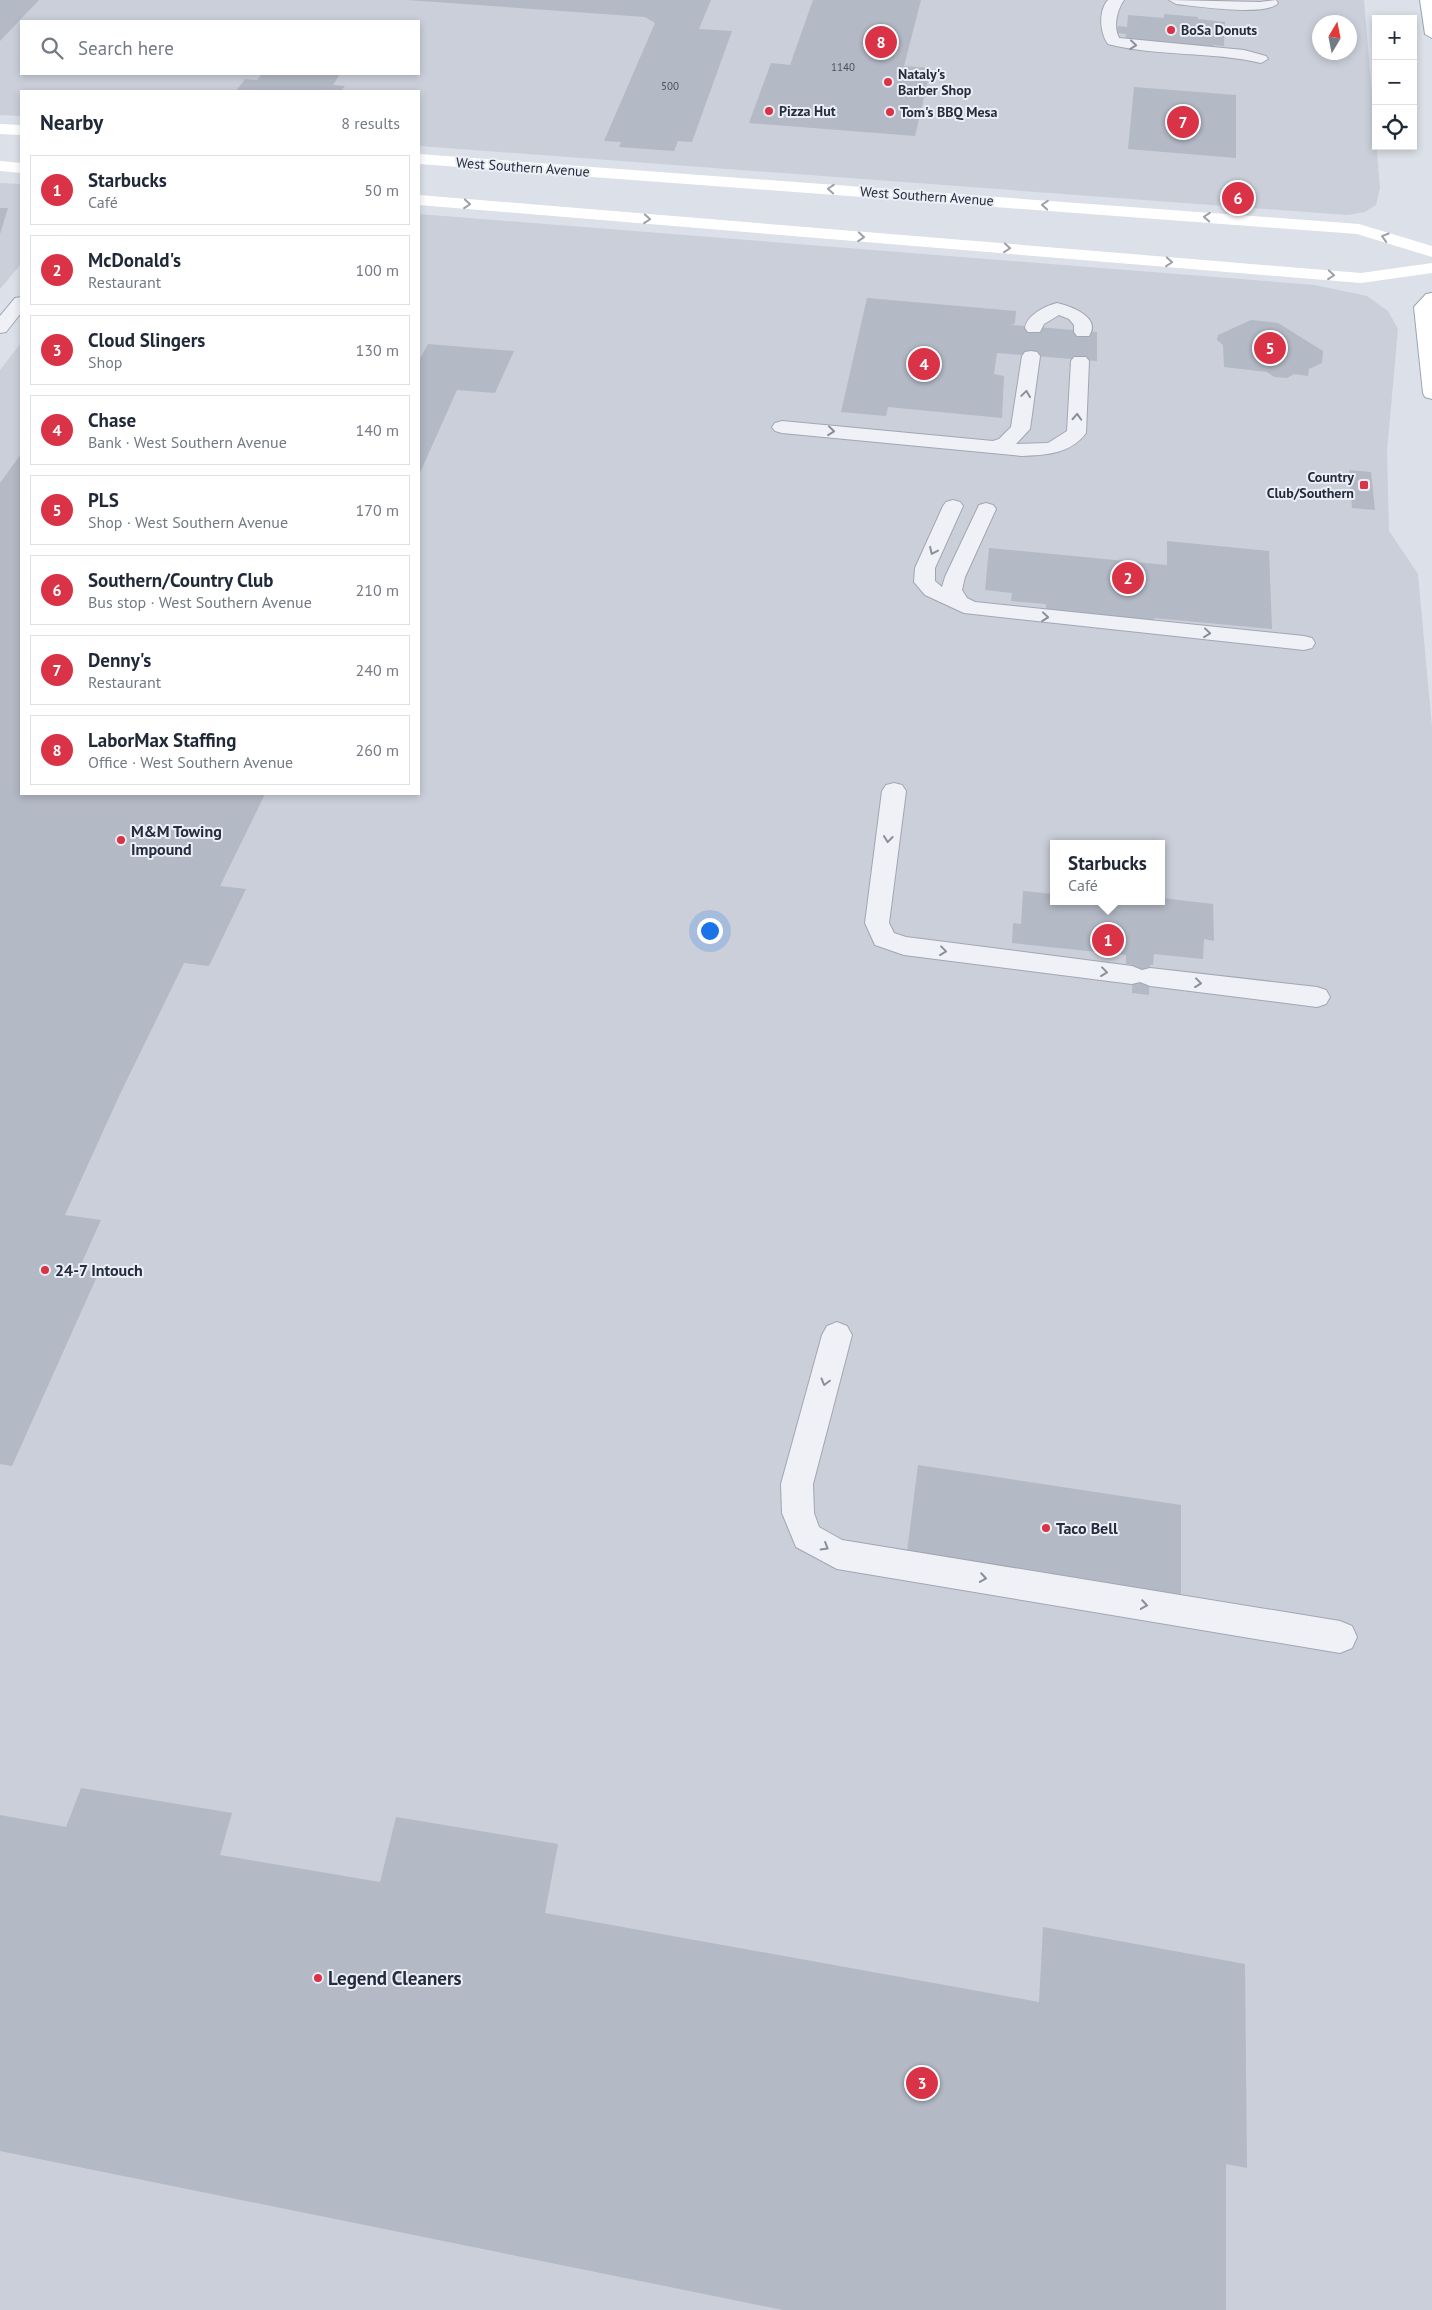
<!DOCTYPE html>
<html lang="en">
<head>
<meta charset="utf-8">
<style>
  :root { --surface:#fff; --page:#f2f2f3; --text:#1f2937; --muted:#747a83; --line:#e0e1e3; --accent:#da3347 }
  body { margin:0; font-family:"PT Sans",sans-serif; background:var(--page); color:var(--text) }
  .controls { position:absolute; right:15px; top:15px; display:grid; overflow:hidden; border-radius:0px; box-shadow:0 2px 8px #0003 }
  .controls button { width:45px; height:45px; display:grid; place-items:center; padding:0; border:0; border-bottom:1px solid var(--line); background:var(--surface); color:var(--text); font:25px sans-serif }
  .compass { position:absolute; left:1312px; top:15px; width:45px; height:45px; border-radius:50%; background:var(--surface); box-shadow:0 2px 8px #0003; rotate:10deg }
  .you { position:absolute; left:709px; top:930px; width:18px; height:18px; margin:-12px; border:4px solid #fff; border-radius:50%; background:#1a73e8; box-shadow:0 0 0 8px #1a73e833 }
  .badge { display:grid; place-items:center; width:32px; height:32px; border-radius:50%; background:var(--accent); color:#fff; font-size:16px; font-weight:700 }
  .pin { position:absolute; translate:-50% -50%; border:2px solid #fff; box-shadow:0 1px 5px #0006 }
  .popup { position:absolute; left:1050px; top:840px; width:115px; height:65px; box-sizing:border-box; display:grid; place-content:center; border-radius:0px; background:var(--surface); filter:drop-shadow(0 1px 4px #0005); font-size:16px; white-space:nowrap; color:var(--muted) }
  .popup b { font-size:19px; color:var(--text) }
  .popup::after { content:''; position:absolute; left:50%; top:100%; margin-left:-10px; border:10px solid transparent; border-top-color:var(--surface) }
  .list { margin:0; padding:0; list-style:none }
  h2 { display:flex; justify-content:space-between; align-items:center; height:65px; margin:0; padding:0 20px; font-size:21px }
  h2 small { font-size:16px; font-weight:400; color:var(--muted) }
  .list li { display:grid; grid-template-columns:32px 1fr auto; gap:15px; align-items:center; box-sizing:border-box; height:70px; margin:0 10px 10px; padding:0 10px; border:1px solid var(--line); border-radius:0px }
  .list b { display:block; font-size:19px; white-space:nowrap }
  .list p { margin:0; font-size:16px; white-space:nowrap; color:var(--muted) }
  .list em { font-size:16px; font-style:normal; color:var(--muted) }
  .icon { flex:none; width:28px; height:28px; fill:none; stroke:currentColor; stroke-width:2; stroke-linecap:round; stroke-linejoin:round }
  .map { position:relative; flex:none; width:1432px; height:2310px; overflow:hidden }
  .search { position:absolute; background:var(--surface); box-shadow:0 2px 8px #0003; left:20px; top:20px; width:400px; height:55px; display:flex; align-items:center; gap:12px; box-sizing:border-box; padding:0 18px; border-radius:0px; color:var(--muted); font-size:19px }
  .panel { position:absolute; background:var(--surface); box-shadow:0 2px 8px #0003; left:20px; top:90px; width:400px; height:705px; border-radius:0px }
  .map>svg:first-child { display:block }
</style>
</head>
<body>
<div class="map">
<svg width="1432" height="2310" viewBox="0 0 1432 2310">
  <rect width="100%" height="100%" fill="#dce0e8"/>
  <g fill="#cacfda" fill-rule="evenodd">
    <path d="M0,0H1364L1380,188L1376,205L1365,212L1347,215L419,146V91H21V116L0,115ZM21,21H419V74H21ZM1320,22H1350V52H1320Z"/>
    <path d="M0,183L21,184V264L0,289Z"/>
    <path d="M419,214L1315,285L1367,296L1388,311L1398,329L1387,451L1389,531L1418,574L1432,727V2310H0V370L21,343V794H419ZM1054,844H1162V901H1054Z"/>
  </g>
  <g fill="#b3b9c5">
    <path d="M0,0H39L0,41Z"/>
    <path d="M407,0H711L699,29L732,31L692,142L678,141L674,151L619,147L621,142L604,141L655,23L645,17Z"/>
    <path d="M813,0H921L904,66L931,68L915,136L749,123L771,63L790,65Z"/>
    <path d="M1164,14L1198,17V19L1225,22L1224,46L1213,45V47L1125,41L1126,34L1117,33L1118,26L1127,27L1128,15L1164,18Z"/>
    <path d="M262,74H340L333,85L345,86L341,91H236L245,79L257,80Z"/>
    <path d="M1134,87L1236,95V158L1128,149Z"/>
    <path d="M0,208H8L0,234Z"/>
    <path d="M867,298L1016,311L1015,323L1012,325L1097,332V361L997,353L994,374L1004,376L1002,418L888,407L886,416L841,412Z"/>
    <path d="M1251,320L1278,323L1323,351L1322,363L1309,369L1308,376L1294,374L1287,378L1274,377L1267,372L1224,367L1223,345L1217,340L1218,335Z"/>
    <path d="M428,344L514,351L495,393L457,390L419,475V357H421Z"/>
    <path d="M21,454V794H265L220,886L246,889L209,966L184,963L120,1094L65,1215L101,1220L79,1269L99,1272L12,1466L0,1464V483Z"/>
    <path d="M1349,470L1371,472L1375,510L1352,508Z"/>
    <path d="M1167,541L1269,551L1272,629L1154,618L1155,621L1046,610V604L1011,601L1012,593L985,590L989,548L1167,565Z"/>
    <path d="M1023,891L1054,894V901H1162V898L1213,904L1214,941L1204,939L1203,959L1154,954L1153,965H1150L1149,995L1132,993L1133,965L1126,964V955L1012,943L1013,923L1021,924Z"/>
    <path d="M918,1465L1181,1505V1595L907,1552Z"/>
    <path d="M81,1788L232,1813L220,1855L380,1882L396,1817L558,1844L545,1913L1039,2002L1043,1927L1245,1964L1247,2168L1226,2164V2310H783L0,2151V1815L66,1827Z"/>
  </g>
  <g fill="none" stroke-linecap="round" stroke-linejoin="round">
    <g stroke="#a1a7b2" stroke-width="2">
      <g id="lane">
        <path d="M1108,0H1124C1117,10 1113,26 1119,38L1244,50L1266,56L1268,59L1261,63C1211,51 1158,57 1108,44C1100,33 1098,11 1108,0Z"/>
        <path d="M1169,0L1260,2L1276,0L1278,3C1267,17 1195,6 1176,4Z"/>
        <path d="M1057,303C1070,306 1102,317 1089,336H1077L1074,332V325L1069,319L1059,315L1044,324L1040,332H1028L1025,328C1027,315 1045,306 1057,303Z"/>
        <path d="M1031,351L1037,352L1040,356L1030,429L1016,444L1048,443L1067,431L1071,361L1074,357H1086L1089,361L1086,433C1071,454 1045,455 1022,456L782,433L775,431L772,427L775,423L782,421L993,441L999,439L1011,427L1022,356L1025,352Z"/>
        <path d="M953,500L960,502L963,506L935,568V581L942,587L945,577L979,505L986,503L993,505L996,509L965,577L962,590L967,598L975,602L1304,636L1312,638L1315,643L1312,648L1304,650L964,613L925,595L914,582L915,568L943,506L946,502Z"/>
        <path d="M894,783L902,785L906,791L889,923L894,933L906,937L1132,966L1142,970L1150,968L1317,987L1326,990L1330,997L1326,1004L1317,1007L1150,986L1140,982L1132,984L904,955L875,945L865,923L882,791L886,785Z"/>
        <path d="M837,1322L847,1326L852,1335L813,1484L814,1513L819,1527L842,1540L1340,1621L1352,1626L1357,1637L1352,1648L1340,1653L837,1569L796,1547L782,1513L781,1484L822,1335L827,1326Z"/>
      </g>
    </g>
    <g stroke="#a1a7b2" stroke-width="2">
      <path id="street" d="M21,297V313L6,332L0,333V316L15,298Z"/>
    </g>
    <g stroke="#9aa4b4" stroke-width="2">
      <g id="primary">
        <path d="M1420,0H1432V38L1425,34Z"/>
        <path d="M1432,293V399L1425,397L1423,393L1414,307L1426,294Z"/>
      </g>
    </g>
    <use href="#lane" fill="#eff1f6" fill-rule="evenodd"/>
    <use href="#street" fill="#eff1f6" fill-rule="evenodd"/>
    <g fill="#fff" fill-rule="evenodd">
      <path d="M0,124L21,125V135L0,134Z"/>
      <path d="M419,154L1359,224L1432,246V257L1357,234L419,164Z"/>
      <path d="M0,161L21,163V173L0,171Z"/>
      <path d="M419,195L1361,273L1432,263V273L1361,283L419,205Z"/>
    </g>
    <use href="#primary" fill="#fff" fill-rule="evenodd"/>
  </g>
  <defs><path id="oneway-chevron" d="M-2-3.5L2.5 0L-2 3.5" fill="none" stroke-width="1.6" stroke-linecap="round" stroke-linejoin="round" transform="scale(1.25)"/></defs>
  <g stroke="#8a8f9a">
    <use href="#oneway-chevron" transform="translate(1133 45) rotate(6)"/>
    <use href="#oneway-chevron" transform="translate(1026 394) rotate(-82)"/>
    <use href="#oneway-chevron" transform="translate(1077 417) rotate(-87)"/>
    <use href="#oneway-chevron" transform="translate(831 431) rotate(6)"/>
    <use href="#oneway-chevron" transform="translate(933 551) rotate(115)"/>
    <use href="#oneway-chevron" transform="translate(1045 617) rotate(6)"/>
    <use href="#oneway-chevron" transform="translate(1207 633) rotate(6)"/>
    <use href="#oneway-chevron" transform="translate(888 839) rotate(97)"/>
    <use href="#oneway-chevron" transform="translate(943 951) rotate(7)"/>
    <use href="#oneway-chevron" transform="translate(1104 972) rotate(7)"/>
    <use href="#oneway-chevron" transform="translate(1198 983) rotate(7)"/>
    <use href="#oneway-chevron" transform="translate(825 1382) rotate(105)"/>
    <use href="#oneway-chevron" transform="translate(825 1547) rotate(31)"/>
    <use href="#oneway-chevron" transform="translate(983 1578) rotate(9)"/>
    <use href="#oneway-chevron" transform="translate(1144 1605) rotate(9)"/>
  </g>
  <g stroke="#9ca0a9">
    <use href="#oneway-chevron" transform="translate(831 189) rotate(-176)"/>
    <use href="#oneway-chevron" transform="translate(467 204) rotate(5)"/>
    <use href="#oneway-chevron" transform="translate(1045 205) rotate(-176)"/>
    <use href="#oneway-chevron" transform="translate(1207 217) rotate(-176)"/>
    <use href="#oneway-chevron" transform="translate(647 219) rotate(5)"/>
    <use href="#oneway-chevron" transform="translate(861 237) rotate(5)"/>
    <use href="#oneway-chevron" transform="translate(1385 237) rotate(-163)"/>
    <use href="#oneway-chevron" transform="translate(1007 248) rotate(5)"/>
    <use href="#oneway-chevron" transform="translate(1169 262) rotate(5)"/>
    <use href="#oneway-chevron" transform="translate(1331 275) rotate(5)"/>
  </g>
  <g fill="#da3347" stroke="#ebeff5" stroke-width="2">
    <circle cx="1171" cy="30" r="5"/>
    <circle cx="888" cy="82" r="5"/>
    <circle cx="769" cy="111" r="5"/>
    <circle cx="890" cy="112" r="5"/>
    <rect x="1359" y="480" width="10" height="10" rx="2.5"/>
    <circle cx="121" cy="840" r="5"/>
    <circle cx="45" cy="1270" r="5"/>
    <circle cx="1046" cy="1528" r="5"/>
    <circle cx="318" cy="1978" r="5"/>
  </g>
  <g text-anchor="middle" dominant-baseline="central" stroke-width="4" stroke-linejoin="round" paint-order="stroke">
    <g font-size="11" fill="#485060">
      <text x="843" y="67">1140</text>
      <text x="670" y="86">500</text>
    </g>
    <g font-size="14" font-weight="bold" fill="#242d3f" stroke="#ebeff5" text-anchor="start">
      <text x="1181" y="30">BoSa Donuts</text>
      <text x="898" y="74">Nataly's<tspan x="898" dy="16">Barber Shop</tspan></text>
      <text x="779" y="111">Pizza Hut</text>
      <text x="900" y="112">Tom's BBQ Mesa</text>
      <text x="1354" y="477" text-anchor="end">Country<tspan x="1354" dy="16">Club/Southern</tspan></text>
    </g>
    <g font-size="14" fill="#242d3f" stroke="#ebeff5">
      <text transform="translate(523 167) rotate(4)">West Southern Avenue</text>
      <text transform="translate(927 196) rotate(4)">West Southern Avenue</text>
    </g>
    <g font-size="16" font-weight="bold" fill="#242d3f" stroke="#ebeff5" text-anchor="start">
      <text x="131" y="831">M&amp;M Towing<tspan x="131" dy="18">Impound</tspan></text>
      <text x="55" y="1270">24-7 Intouch</text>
      <text x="1056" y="1528">Taco Bell</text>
    </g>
    <g font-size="19" font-weight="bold" fill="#242d3f" stroke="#ebeff5" text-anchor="start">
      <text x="328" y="1978">Legend Cleaners</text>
    </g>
  </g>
</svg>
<div class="controls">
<button>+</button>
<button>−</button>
<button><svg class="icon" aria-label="locate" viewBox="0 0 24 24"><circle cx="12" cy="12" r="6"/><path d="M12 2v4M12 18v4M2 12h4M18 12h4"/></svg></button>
</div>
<svg class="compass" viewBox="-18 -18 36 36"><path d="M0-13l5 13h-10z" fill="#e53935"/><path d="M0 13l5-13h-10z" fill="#747a83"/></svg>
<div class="you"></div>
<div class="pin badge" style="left:1108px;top:940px">1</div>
<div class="popup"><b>Starbucks</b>Café</div>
<div class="pin badge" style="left:1128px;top:578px">2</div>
<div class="pin badge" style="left:922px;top:2083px">3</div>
<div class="pin badge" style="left:924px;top:364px">4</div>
<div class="pin badge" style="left:1270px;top:348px">5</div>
<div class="pin badge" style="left:1238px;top:198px">6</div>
<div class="pin badge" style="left:1183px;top:122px">7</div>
<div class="pin badge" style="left:881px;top:42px">8</div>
<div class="search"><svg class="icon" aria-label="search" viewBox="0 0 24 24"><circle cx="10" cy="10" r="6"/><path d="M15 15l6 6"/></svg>Search here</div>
<section class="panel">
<h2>Nearby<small>8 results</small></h2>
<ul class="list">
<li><span class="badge">1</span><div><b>Starbucks</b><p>Café</p></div><em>50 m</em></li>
<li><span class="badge">2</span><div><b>McDonald's</b><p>Restaurant</p></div><em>100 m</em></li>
<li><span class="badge">3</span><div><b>Cloud Slingers</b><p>Shop</p></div><em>130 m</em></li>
<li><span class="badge">4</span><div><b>Chase</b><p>Bank · West Southern Avenue</p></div><em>140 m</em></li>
<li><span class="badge">5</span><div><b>PLS</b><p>Shop · West Southern Avenue</p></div><em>170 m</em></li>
<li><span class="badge">6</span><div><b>Southern/Country Club</b><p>Bus stop · West Southern Avenue</p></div><em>210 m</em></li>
<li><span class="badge">7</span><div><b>Denny's</b><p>Restaurant</p></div><em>240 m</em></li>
<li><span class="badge">8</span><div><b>LaborMax Staffing</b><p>Office · West Southern Avenue</p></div><em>260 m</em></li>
</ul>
</section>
</div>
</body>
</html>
